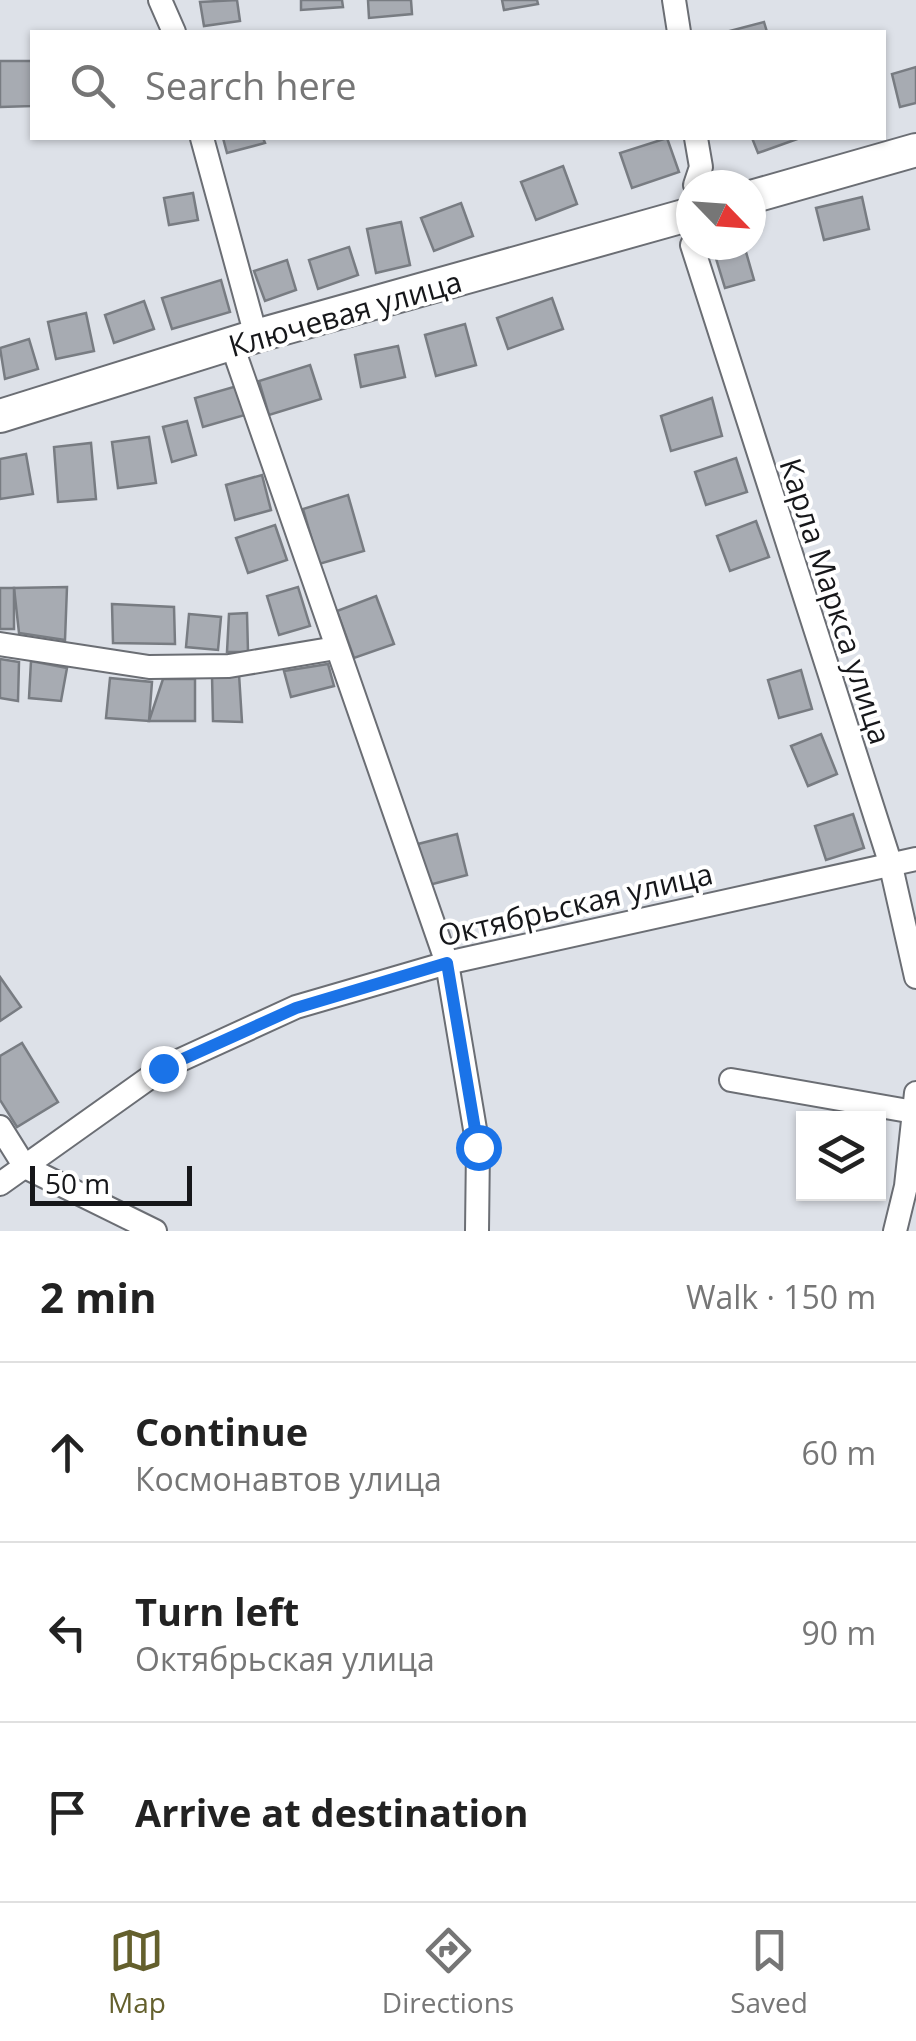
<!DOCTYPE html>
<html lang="en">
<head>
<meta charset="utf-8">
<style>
  :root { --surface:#fff; --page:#f2f2f2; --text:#222; --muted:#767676; --line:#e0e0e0; --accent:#64602d }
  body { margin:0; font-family:"Open Sans",sans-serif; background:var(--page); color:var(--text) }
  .controls { position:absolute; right:30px; bottom:30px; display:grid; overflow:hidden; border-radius:0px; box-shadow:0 2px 8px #0004 }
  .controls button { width:90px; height:90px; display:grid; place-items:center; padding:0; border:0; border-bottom:2px solid var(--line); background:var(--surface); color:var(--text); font:50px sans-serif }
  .compass { position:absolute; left:676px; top:170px; width:90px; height:90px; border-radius:50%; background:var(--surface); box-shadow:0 2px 8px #0004; rotate:115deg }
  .scale { position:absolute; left:30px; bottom:25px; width:162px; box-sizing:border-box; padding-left:10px; border:5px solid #16171a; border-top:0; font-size:28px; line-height:35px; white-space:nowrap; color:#16171a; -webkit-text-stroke:8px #fff; paint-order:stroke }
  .stop { position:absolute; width:30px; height:30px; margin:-22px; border:8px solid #1a73e8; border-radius:50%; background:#fff }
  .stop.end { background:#1a73e8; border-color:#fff; box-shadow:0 2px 10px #0008 }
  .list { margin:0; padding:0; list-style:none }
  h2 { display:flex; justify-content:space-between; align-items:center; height:130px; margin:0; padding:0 40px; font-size:42px }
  h2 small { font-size:32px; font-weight:400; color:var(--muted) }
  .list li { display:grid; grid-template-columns:65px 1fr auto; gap:30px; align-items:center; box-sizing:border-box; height:180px; padding:0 40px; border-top:2px solid var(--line) }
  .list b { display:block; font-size:38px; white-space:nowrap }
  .list p { margin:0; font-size:32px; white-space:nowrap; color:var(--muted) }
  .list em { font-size:32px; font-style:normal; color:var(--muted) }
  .icon { flex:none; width:55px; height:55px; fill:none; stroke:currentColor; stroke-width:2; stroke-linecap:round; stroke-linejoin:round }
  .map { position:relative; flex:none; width:916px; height:1231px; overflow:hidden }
  .search { position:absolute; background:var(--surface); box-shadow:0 2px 8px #0004; left:30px; right:30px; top:30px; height:110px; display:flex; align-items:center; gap:25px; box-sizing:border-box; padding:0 35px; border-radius:0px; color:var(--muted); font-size:38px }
  .sheet { height:670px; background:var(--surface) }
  nav { display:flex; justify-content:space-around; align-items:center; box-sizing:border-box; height:140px; border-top:2px solid var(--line); background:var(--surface); font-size:28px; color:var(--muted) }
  nav a { display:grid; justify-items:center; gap:5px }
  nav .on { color:var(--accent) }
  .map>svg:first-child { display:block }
</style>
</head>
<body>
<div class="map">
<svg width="916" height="1231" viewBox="0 0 916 1231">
  <rect width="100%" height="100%" fill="#dde1e8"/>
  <g fill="#a7abb2" stroke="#787c82" stroke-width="2.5">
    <path d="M237,0L240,21L204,26L200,2Z"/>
    <path d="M301,0H342L343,7L301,10Z"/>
    <path d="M368,0H411L412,14L369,18Z"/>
    <path d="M502,0H537L538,4L504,10Z"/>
    <path d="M764,22L767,32H726Z"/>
    <path d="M0,61H32V106L0,107Z"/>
    <path d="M916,67V103L900,107L892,74Z"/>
    <path d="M223,138H263L265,143L227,153Z"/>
    <path d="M667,138L679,172L632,188L620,153Z"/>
    <path d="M752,138H800L758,153Z"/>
    <path d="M563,166L577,204L536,220L521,182Z"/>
    <path d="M193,193L198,220L169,225L164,198Z"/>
    <path d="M862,197L869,229L824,240L816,208Z"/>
    <path d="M461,203L473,236L434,251L421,218Z"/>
    <path d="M401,222L410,265L376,273L367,229Z"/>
    <path d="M744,245L754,280L725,288L714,252Z"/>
    <path d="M349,247L358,275L318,289L309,260Z"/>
    <path d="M287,260L296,290L265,301L254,271Z"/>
    <path d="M221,280L230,312L172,329L162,298Z"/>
    <path d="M552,298L563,329L508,349L497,318Z"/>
    <path d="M144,301L154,329L114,343L105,315Z"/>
    <path d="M86,313L94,351L56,359L48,322Z"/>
    <path d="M465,324L476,365L436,376L425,335Z"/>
    <path d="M29,339L38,369L5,379L0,348Z"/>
    <path d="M398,346L405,377L361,387L355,355Z"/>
    <path d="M310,365L321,399L269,415L259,381Z"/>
    <path d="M237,386L245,415L203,427L195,398Z"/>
    <path d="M712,398L722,436L671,451L661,416Z"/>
    <path d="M187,421L196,455L172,462L163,427Z"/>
    <path d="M149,437L156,483L118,488L112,442Z"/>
    <path d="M91,443L96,499L58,502L54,447Z"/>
    <path d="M26,454L33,494L0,499V459Z"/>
    <path d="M736,458L747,492L706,505L695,472Z"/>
    <path d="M262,475L271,510L235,520L226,485Z"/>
    <path d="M348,495L364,551L319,564L303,509Z"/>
    <path d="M756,521L769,557L730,571L717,536Z"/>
    <path d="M275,525L287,560L248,573L236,538Z"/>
    <path d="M67,587L65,640L19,633L14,588Z"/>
    <path d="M298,587L310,626L279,635L267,596Z"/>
    <rect x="0" y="588" width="14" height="41"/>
    <path d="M376,596L394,644L354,658L337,611Z"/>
    <path d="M112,604L174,607L175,644L113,643Z"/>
    <path d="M247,613L248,652H227L229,614Z"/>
    <path d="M189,614L221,617L218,650L186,647Z"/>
    <path d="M0,659L19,662L18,701L0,698Z"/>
    <path d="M31,661L67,668L61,701L29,698Z"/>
    <path d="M328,664L334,686L291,697L284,671Z"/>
    <path d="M801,670L812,709L779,718L768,680Z"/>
    <path d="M239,674L242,722L213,721L212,675Z"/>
    <path d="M110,678L152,682L149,721L106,718Z"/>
    <path d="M163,679H195V721H149Z"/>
    <path d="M821,734L837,774L808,786L791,746Z"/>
    <path d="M853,814L864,848L826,860L815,826Z"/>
    <path d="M457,834L467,875L429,885L418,844Z"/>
    <path d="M0,977L21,1007L0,1021Z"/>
    <path d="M22,1043L58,1102L17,1127L0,1100V1056Z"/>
  </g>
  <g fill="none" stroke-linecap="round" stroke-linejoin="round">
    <g stroke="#6b6e74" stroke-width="26">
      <g id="street">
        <path d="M160,0L174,32"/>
        <path d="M674,0L679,32"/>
        <path d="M202,138L256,336"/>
        <path d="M695,185L701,167L696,138"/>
        <path d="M692,245L890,862L916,977"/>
        <path d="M232,345L447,963L478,1147L477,1231"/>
        <path d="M0,644L149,667L229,666L336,648"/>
        <path d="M731,1080L914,1112"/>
        <path d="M0,1127L25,1167L155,1231"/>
        <path d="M0,1184L163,1068L296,1007L447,963L916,859"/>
        <path d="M895,1231L906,1186L916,1093"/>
      </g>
    </g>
    <g stroke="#6b6e74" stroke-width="36">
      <g id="secondary">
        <path d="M751,197L916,150"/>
        <path d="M0,416L256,336L691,214"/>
      </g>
    </g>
    <use href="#street" stroke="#fff" stroke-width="22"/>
    <use href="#secondary" stroke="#fff" stroke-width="32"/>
  </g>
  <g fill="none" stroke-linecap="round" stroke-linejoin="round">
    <path stroke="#1a73e8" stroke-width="12" d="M163,1068L296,1008L447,963L478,1147"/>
  </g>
  <g text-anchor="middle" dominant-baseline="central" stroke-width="8" stroke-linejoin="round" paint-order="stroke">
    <g font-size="30" fill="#16171a" stroke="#fff">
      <text transform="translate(345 313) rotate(-16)">Ключевая улица</text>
      <text transform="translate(836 601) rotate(72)">Карла Маркса улица</text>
      <text transform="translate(575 904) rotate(-13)">Октябрьская улица</text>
    </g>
  </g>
</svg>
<div class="controls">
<button><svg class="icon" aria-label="layers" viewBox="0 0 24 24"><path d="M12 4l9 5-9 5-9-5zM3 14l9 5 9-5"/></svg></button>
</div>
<svg class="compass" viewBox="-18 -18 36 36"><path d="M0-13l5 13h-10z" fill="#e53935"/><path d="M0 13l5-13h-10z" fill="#767676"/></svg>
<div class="scale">50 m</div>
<div class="stop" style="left:478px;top:1147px"></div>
<div class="stop end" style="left:163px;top:1068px"></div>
<div class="search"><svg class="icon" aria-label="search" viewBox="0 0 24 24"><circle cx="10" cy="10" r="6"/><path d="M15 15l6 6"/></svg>Search here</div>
</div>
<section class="sheet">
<h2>2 min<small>Walk · 150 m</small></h2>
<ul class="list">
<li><svg class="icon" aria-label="ahead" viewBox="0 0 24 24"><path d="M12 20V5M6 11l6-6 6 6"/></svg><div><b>Continue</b><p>Космонавтов улица</p></div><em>60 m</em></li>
<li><svg class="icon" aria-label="left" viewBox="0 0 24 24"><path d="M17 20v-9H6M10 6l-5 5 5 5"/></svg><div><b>Turn left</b><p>Октябрьская улица</p></div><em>90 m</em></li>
<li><svg class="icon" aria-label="arrive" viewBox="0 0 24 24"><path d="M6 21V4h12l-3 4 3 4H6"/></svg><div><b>Arrive at destination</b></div></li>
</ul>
</section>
<nav>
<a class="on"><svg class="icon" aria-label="map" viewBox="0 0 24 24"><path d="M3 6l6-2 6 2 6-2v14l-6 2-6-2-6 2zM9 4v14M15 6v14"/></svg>Map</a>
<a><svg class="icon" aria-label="directions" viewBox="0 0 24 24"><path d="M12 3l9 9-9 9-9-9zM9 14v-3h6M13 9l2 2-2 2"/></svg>Directions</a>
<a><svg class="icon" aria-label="saved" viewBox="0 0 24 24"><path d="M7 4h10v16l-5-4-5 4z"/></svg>Saved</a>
</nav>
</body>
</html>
